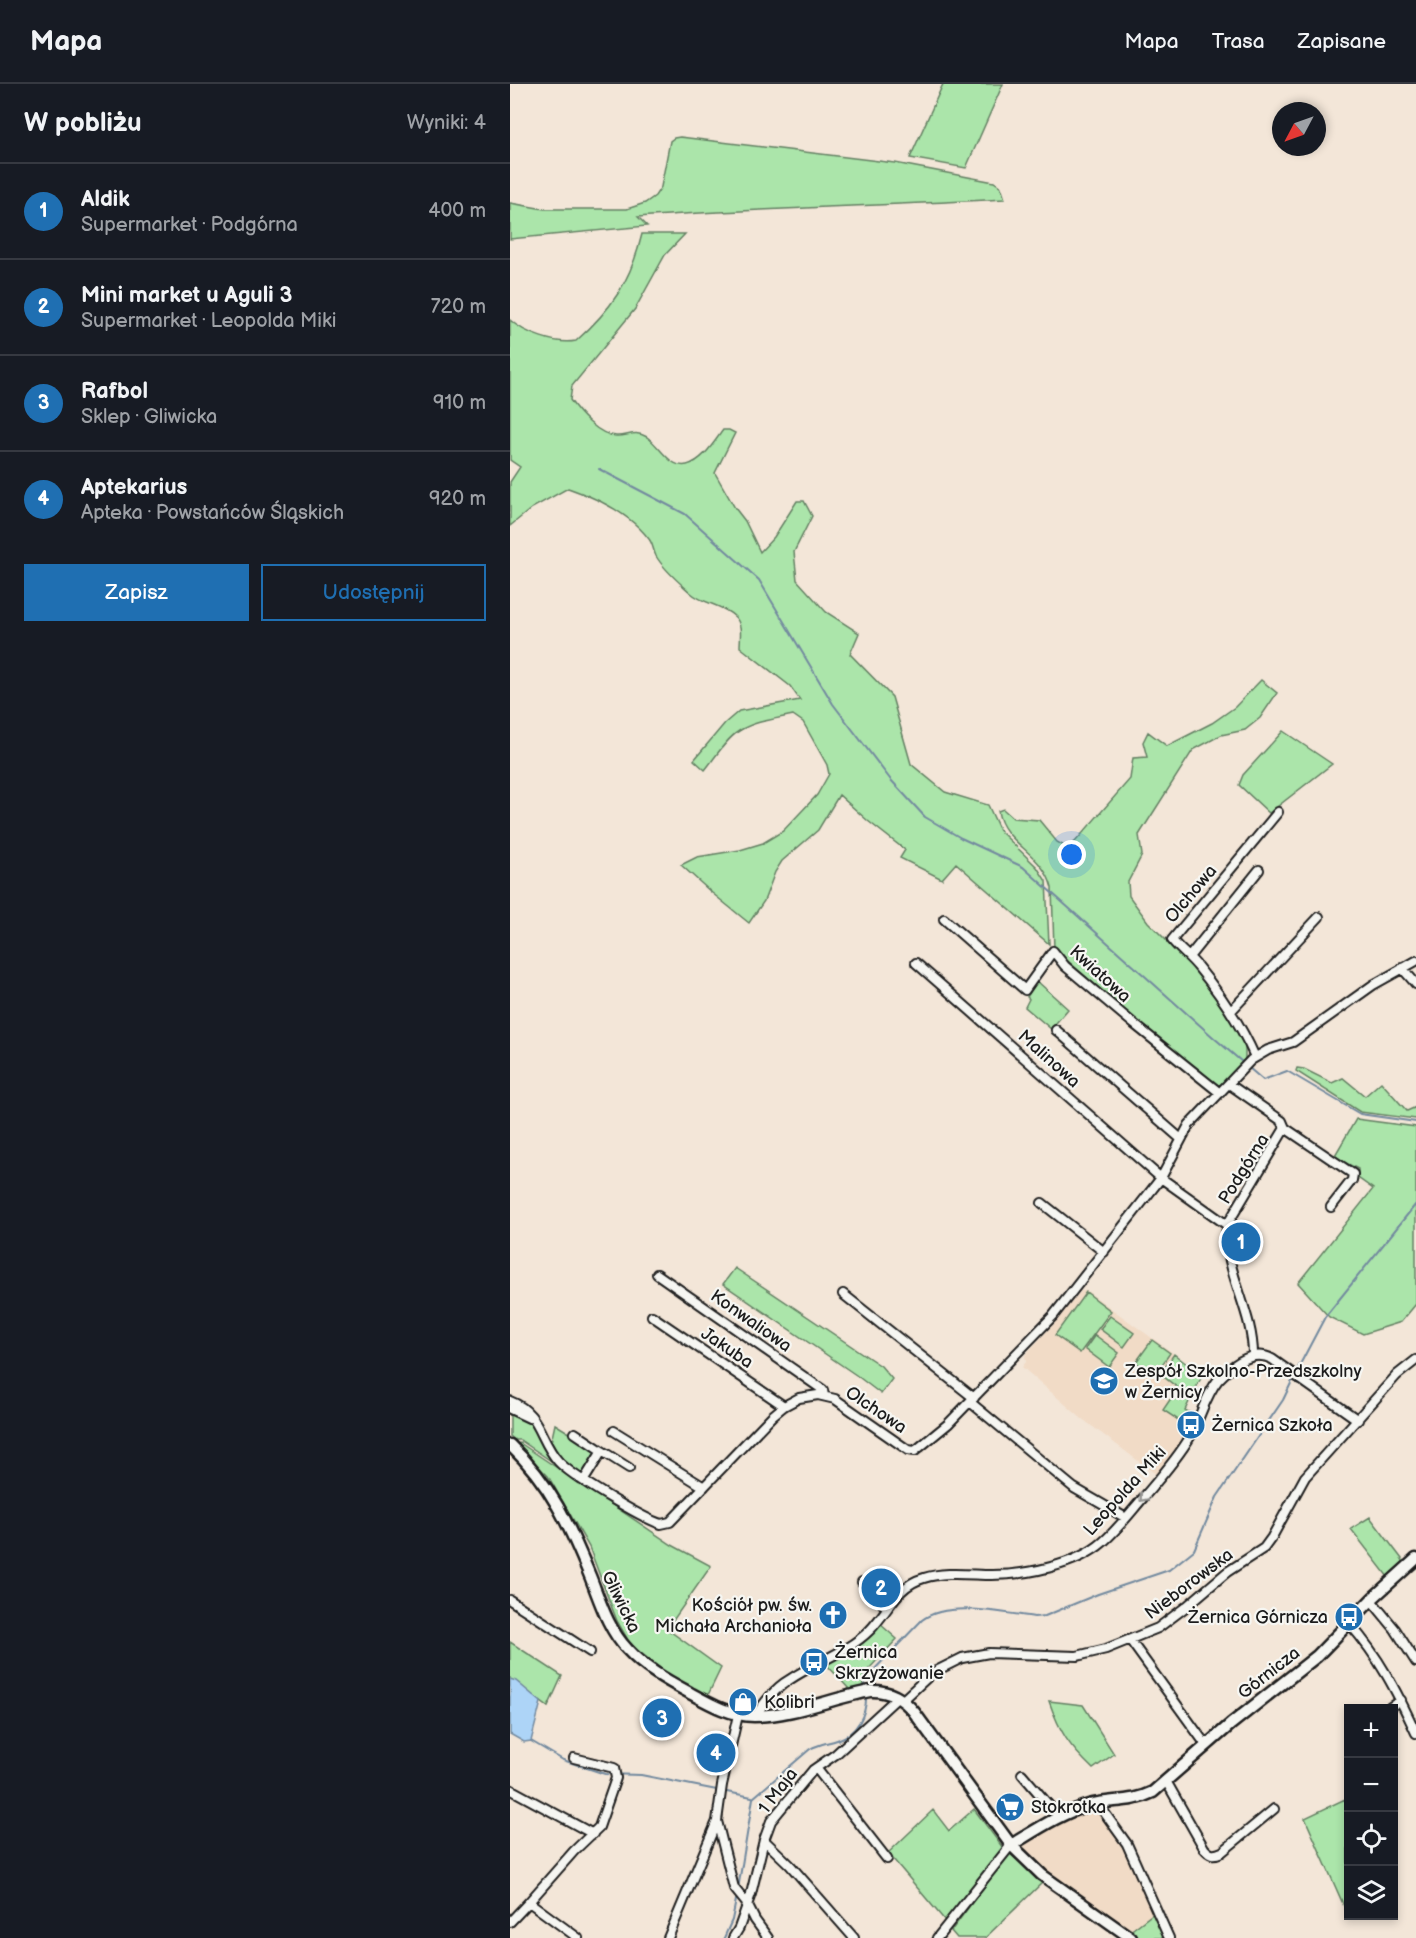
<!DOCTYPE html>
<html lang="pl">
<head>
<meta charset="utf-8">
<style>
	body { margin:0; font-family:"Balsamiq Sans",sans-serif; background:#20242c; color:#f1f3f6 }
	.controls { position:absolute; right:18px; bottom:18px; display:grid; overflow:hidden; border-radius:0px; box-shadow:0 3px 9px #0003 }
	.controls button { width:54px; height:54px; display:grid; place-items:center; padding:0; border:0; border-bottom:2px solid #363941; background:#171b24; color:#f1f3f6; font:30px sans-serif }
	.compass { position:absolute; left:762px; top:18px; width:54px; height:54px; border-radius:50%; background:#171b24; box-shadow:0 3px 9px #0003; rotate:229deg }
	.you { position:absolute; left:562px; top:771px; width:21px; height:21px; margin:-15px; border:4px solid #fff; border-radius:50%; background:#1a73e8; box-shadow:0 0 0 9px #1a73e833 }
	.badge { display:grid; place-items:center; width:39px; height:39px; border-radius:50%; background:#1f6fb2; color:#fff; font-size:20px; font-weight:700 }
	.pin { position:absolute; translate:-50% -50%; border:3px solid #fff; box-shadow:0 2px 6px #0006 }
	.list { margin:0; padding:0; list-style:none }
	h2 { display:flex; justify-content:space-between; align-items:center; height:78px; margin:0; padding:0 24px; font-size:26px }
	h2 small { font-size:20px; font-weight:400; color:#9ea1a6 }
	.list li { display:grid; grid-template-columns:39px 1fr auto; gap:18px; align-items:center; box-sizing:border-box; height:96px; padding:0 24px; border-top:2px solid #363941 }
	.list b { display:block; font-size:22px; white-space:nowrap }
	.list p { margin:0; font-size:20px; white-space:nowrap; color:#9ea1a6 }
	.list em { font-size:20px; font-style:normal; color:#9ea1a6 }
	.actions { display:flex; gap:12px; padding:18px 24px }
	.actions a { flex:1; padding:14px 0; border:2px solid #1f6fb2; border-radius:0px; text-align:center; font-size:21px; color:#1f6fb2 }
	.actions .main { background:#1f6fb2; color:#fff }
	.icon { flex:none; width:33px; height:33px; fill:none; stroke:currentColor; stroke-width:2; stroke-linecap:round; stroke-linejoin:round }
	.map { position:relative; flex:none; width:906px; height:1854px; overflow:hidden }
	header { display:flex; align-items:center; gap:36px; box-sizing:border-box; height:84px; padding:0 30px; background:#171b24; border-bottom:2px solid #363941 }
	header strong { font-size:28px }
	nav { display:flex; gap:33px; margin-inline-start:auto; font-size:21px }
	main { display:flex }
	aside { flex:1; background:#171b24 }
	.map>svg:first-child { display:block }
	.built { fill:#f1dbc6 }
	.green { fill:#abe5aa; stroke:#648063; stroke-width:1.5 }
	.water { fill:#add4f7; stroke:#738a9f; stroke-width:1.5 }
	.lines { fill:none; stroke-linecap:round; stroke-linejoin:round }
	.stream { stroke:#738a9f; stroke-width:2 }
	.minor-casing { stroke:#1c1c1c; stroke-width:12 }
	.tertiary-casing { stroke:#1c1c1c; stroke-width:15 }
	.minor { stroke:#f6f6f2; stroke-width:8 }
	.tertiary { stroke:#f6f6f2; stroke-width:10 }
	.oneway { stroke:#949492 }
	.labels { text-anchor:middle; dominant-baseline:central; stroke-width:4.5; stroke-linejoin:round; paint-order:stroke }
	.street-label { font-size:18px; fill:#1c1c1c; stroke:#f6f6f2 }
	.poi-label { font-size:18px; fill:#1c1c1c; stroke:#f6f6f2; text-anchor:start }
</style>
</head>
<body>
<header>
<strong>Mapa</strong>
<nav><a>Mapa</a><a>Trasa</a><a>Zapisane</a></nav>
</header>
<main>
<aside>
<h2>W pobliżu<small>Wyniki: 4</small></h2>
<ul class="list">
<li><span class="badge">1</span><div><b>Aldik</b><p>Supermarket · Podgórna</p></div><em>400 m</em></li>
<li><span class="badge">2</span><div><b>Mini market u Aguli 3</b><p>Supermarket · Leopolda Miki</p></div><em>720 m</em></li>
<li><span class="badge">3</span><div><b>Rafbol</b><p>Sklep · Gliwicka</p></div><em>910 m</em></li>
<li><span class="badge">4</span><div><b>Aptekarius</b><p>Apteka · Powstańców Śląskich</p></div><em>920 m</em></li>
</ul>
<div class="actions"><a class="main">Zapisz</a><a>Udostępnij</a></div>
</aside>
<div class="map">
<svg width="906" height="1854" viewBox="0 0 906 1854">
	<rect width="100%" height="100%" fill="#f3e6d8"/>
	<filter id="ink" filterUnits="userSpaceOnUse"><feTurbulence type="fractalNoise" baseFrequency=".0167" numOctaves="2"/><feDisplacementMap in="SourceGraphic" scale="12" xChannelSelector="R" yChannelSelector="G"/><feConvolveMatrix kernelMatrix="1 2 1 2 8 2 1 2 1" color-interpolation-filters="sRGB"/></filter>
	<g filter="url(#ink)">
		<path class="built" d="M571 1207H577L664 1270 650 1290 668 1304 653 1326 677 1343 674 1349 676 1353 668 1365 664 1366 662 1372 647 1391 571 1334 512 1283 516 1278 515 1271 544 1240Z
			M584 1724 613 1759 644 1829 619 1848 534 1790 509 1764 564 1731Z"/>
		<path class="green" d="M433 0H493L456 84 400 74Z
			M170 53 385 79 484 98 491 103 495 115C373 122 250 124 128 133L137 142 0 155V119L34 125H117L135 119 145 112 151 103 160 57 164 54Z
			M132 150H175L155 171 125 225 62 302 60 316C69 329 88 351 106 352 118 353 124 345 137 353 149 361 160 385 177 381 193 377 204 358 213 346H219L225 349 205 389 225 424 235 437 250 468 264 453 287 417H294L302 432 284 468 287 496 316 528 349 549 340 570 382 613 401 680 435 708 478 721 490 747 527 783 536 797 539 860 446 779 432 795 390 774 395 766 358 737 329 711 308 746 272 777 265 788 254 817 239 839 202 809 171 781 187 773 230 766 253 759 273 747 307 711 319 690 317 681 293 638 283 631C265 635 245 637 229 647 215 656 205 674 195 686L184 676 215 639 229 627 290 616 280 602 230 563C230 552 233 541 225 533 212 520 193 520 181 509 169 498 154 486 146 472 143 466 143 460 139 455 120 430 87 414 58 404L22 424 0 442V398L10 383 0 376V236C14 249 46 261 66 257 101 226 121 197 132 150Z
			M751 596 767 609 750 634 735 646 711 651 683 666 629 751 632 771 618 798 619 812 638 838 682 882 715 926 735 962V975L709 1005 634 943 544 865 542 804C533 768 493 760 488 727L493 725 503 734 529 736 547 758 556 763 565 758 620 695 623 674 637 673 633 658 638 648 657 662 702 639 725 623Z
			M773 647 822 680 759 729 729 701 733 691Z
			M527 897 558 925 541 945 515 923 519 915 517 913Z
			M787 984 794 985 822 999 833 994 855 1012 871 998 897 1027 906 1023V1035L850 1028 786 987Z
			M846 1035 906 1043V1220L891 1238 853 1250 819 1233 788 1199 863 1105 848 1094V1085L824 1073Z
			M225 1184 371 1282 382 1295 371 1310 346 1291 213 1200Z
			M576 1208 601 1227 570 1269 545 1251Z
			M600 1232 624 1249 614 1263 590 1245Z
			M585 1251 609 1269 599 1283 575 1265Z
			M642 1256 660 1269 645 1291 626 1278Z
			M664 1270 692 1292 675 1326 685 1332 679 1343 653 1326 668 1304 650 1290Z
			M0 1328C27 1336 29 1357 44 1379L10 1356H5L0 1352Z
			M45 1340 87 1366 72 1391 53 1377 41 1358Z
			M10 1359 162 1461 201 1482 157 1545 211 1584 197 1613 159 1591 121 1561 107 1537 79 1463 38 1392 6 1360Z
			M860 1433 895 1479 878 1493 841 1445Z
			M370 1540 387 1555 354 1590 352 1605 340 1606 316 1580 347 1563Z
			M0 1558 52 1592 38 1623 0 1595Z
			M539 1617 573 1621 604 1670 583 1685C559 1662 550 1649 539 1617Z
			M835 1715 838 1724V1828L837 1829 795 1734Z
			M464 1725 493 1764 437 1839 378 1769 423 1726 439 1747Z
			M499 1769 533 1798 475 1854H447L441 1847Z
			M644 1829 656 1854H625L619 1848Z"/>
		<path class="water" d="M0 1595 6 1597 31 1618 21 1657 14 1658 0 1650Z"/>
		<g class="lines">
			<path class="stream" d="M89 385 175 430 249 496 323 620 380 695 415 733 451 754 513 783 703 953 753 996 777 987 850 1030 906 1038
				M786 1288 815 1233 906 1120
				M355 1605V1599L358 1592 412 1536C437 1516 494 1529 524 1533L535 1532 588 1510 659 1486 684 1466 707 1413 773 1316 784 1293
				M21 1657 53 1676 95 1690 131 1691 242 1713
				M228 1805 243 1714 300 1665C309 1660 318 1659 327 1656 347 1650 357 1630 356 1611
				M214 1854 222 1836 227 1811"/>
			<g class="minor-casing">
				<path id="minor" d="M434 835 515 906 543 867 555 882 624 940 710 1009
					M679 873 749 786
					M406 879 651 1094 717 1141C713 1186 743 1226 743 1271
					M892 884 906 900
					M721 927 809 833
					M546 946 671 1055
					M745 973C730 939 711 911 688 883 680 873 670 866 662 856L768 728
					M775 1044 843 1090 842 1096 821 1123
					M532 1119 594 1168
					M717 1141 775 1044 772 1037 719 1000
					M147 1190 313 1306 314 1312
					M333 1210 464 1314
					M142 1232 274 1322
					M0 1317C31 1329 29 1356 48 1377 61 1392 132 1434 151 1440L160 1438 262 1332 274 1322 289 1314 308 1311 325 1315 398 1366 405 1367 438 1340 543 1232 651 1094 679 1041 741 976 758 966 783 958 863 901 906 877
					M460 1318 564 1404 616 1434
					M0 1325 19 1334
					M104 1347 194 1403
					M65 1349 92 1367
					M74 1396 92 1367 119 1384
					M352 1498 377 1524
					M0 1516 80 1568
					M861 1516 885 1545 906 1578
					M839 1539C870 1574 887 1608 906 1649
					M620 1556 696 1661
					M393 1616 422 1589 452 1574 479 1569 567 1572 596 1565 648 1544 677 1522 717 1488 754 1464 762 1453 795 1393 887 1291 906 1276
					M879 1624 891 1616
					M245 1632C254 1619 265 1604 279 1596 305 1578 337 1569 360 1546 379 1527 386 1502 414 1494 436 1487 460 1491 482 1491 516 1491 567 1481 593 1458 608 1445 620 1429 633 1414 649 1395 667 1375 680 1353 690 1335 695 1312 708 1296 722 1281 742 1264 762 1275L848 1336
					M306 1684 377 1775
					M512 1690 549 1733
					M656 1697 694 1764C700 1771 703 1772 712 1768L764 1725
					M0 1705 83 1750
					M590 1719 594 1728 617 1760 659 1854
					M207 1737 224 1804 237 1820 245 1836 258 1854
					M254 1756 280 1781 344 1854
					M19 1818 64 1767 89 1743 106 1694 104 1684 64 1674
					M0 1838 19 1818 68 1854
					M158 1854 207 1737 212 1701 228 1631
					M223 1854 229 1844 241 1810 254 1756 261 1737 303 1686 326 1670 388 1613
					M427 1854 501 1761"/>
			</g>
			<g class="tertiary-casing">
				<path id="tertiary" d="M0 1361C41 1400 59 1441 80 1492 90 1517 98 1545 117 1565 134 1584 158 1597 180 1609 200 1620 221 1632 244 1632 282 1632 323 1614 360 1607 379 1606 393 1614 404 1628L501 1761 532 1791 621 1854
					M501 1761C526 1746 551 1729 579 1721 601 1715 621 1719 643 1708L721 1640 807 1572 864 1513 906 1475"/>
			</g>
			<use href="#minor" class="minor"/>
			<use href="#tertiary" class="tertiary"/>
		</g>
		<defs><path id="oneway-chevron" d="M-2-3.5L2.5 0L-2 3.5" fill="none" stroke-width="1.6" stroke-linecap="round" stroke-linejoin="round" transform="scale(1.5)"/></defs>
		<use class="oneway" href="#oneway-chevron" transform="translate(633 1414) rotate(130)"/>
	</g>
	<defs>
		<g id="school-disc" transform="scale(1.5)"><circle r="9.5" fill="#1f6fb2" stroke="#f6f6f2"/><path d="M0-5L7-2L0 1L-7-2ZM-4 1L0 2.5L4 1V4Q0 6-4 4Z" fill="#fff"/></g>
		<g id="bus-disc" transform="scale(1.5)"><circle r="9.5" fill="#1f6fb2" stroke="#f6f6f2"/><path d="M-5-6H5V4H4V6H2V4H-2V6H-4V4H-5ZM-3.5-4V0h7V-4ZM-3.5 1.2v1.5H-2V1.2ZM2 1.2v1.5H3.5V1.2Z" fill="#fff"/></g>
		<g id="church-disc" transform="scale(1.5)"><circle r="9.5" fill="#1f6fb2" stroke="#f6f6f2"/><path d="M-1.2-6h2.4v3.5h3.3v2.4h-3.3V6h-2.4V-.1h-3.3v-2.4h3.3Z" fill="#fff"/></g>
		<g id="shop-disc" transform="scale(1.5)"><circle r="9.5" fill="#1f6fb2" stroke="#f6f6f2"/><path d="M-5-2.5h2.3a2.7 3.5 0 0 1 5.4 0H5L5.5 6h-11ZM-1.5-2.5h3a1.5 2.3 0 0 0-3 0Z" fill="#fff"/></g>
		<g id="supermarket-disc" transform="scale(1.5)"><circle r="9.5" fill="#1f6fb2" stroke="#f6f6f2"/><path d="M-6-5.5h2.5l.6 2H6L4.5 2H-2.5L-4.4-4H-6ZM-1.5 3.2a1.3 1.3 0 1 0 .1 0ZM3 3.2a1.3 1.3 0 1 0 .1 0Z" fill="#fff"/></g>
	</defs>
	<g fill-rule="evenodd">
		<use href="#school-disc" x="594" y="1297"/>
		<use href="#bus-disc" x="681" y="1341"/>
		<use href="#church-disc" x="323" y="1531"/>
		<use href="#bus-disc" x="839" y="1533"/>
		<use href="#bus-disc" x="304" y="1578"/>
		<use href="#shop-disc" x="233" y="1618"/>
		<use href="#supermarket-disc" x="500" y="1723"/>
	</g>
	<g class="labels">
		<g class="street-label">
			<text transform="translate(681 810) rotate(-50)">Olchowa</text>
			<text transform="translate(590 890) rotate(42)">Kwiatowa</text>
			<text transform="translate(539 975) rotate(42)">Malinowa</text>
			<text transform="translate(734 1085) rotate(-58)">Podgórna</text>
			<text transform="translate(241 1237) rotate(35)">Konwaliowa</text>
			<text transform="translate(217 1264) rotate(34)">Jakuba</text>
			<text transform="translate(366 1326) rotate(34)">Olchowa</text>
			<text transform="translate(615 1407) rotate(-48)">Leopolda Miki</text>
			<text transform="translate(679 1500) rotate(-37)">Nieborowska</text>
			<text transform="translate(111 1518) rotate(64)">Gliwicka</text>
			<text transform="translate(759 1589) rotate(-38)">Górnicza</text>
			<text transform="translate(268 1707) rotate(-53)">1 Maja</text>
		</g>
		<g class="poi-label">
			<text x="615" y="1287">Zespół Szkolno-Przedszkolny<tspan x="615" dy="21">w Żernicy</tspan></text>
			<text x="702" y="1341">Żernica Szkoła</text>
			<text x="302" y="1521" text-anchor="end">Kościół pw. św.<tspan x="302" dy="21">Michała Archanioła</tspan></text>
			<text x="818" y="1533" text-anchor="end">Żernica Górnicza</text>
			<text x="325" y="1568">Żernica<tspan x="325" dy="21">Skrzyżowanie</tspan></text>
			<text x="254" y="1618">Kolibri</text>
			<text x="521" y="1723">Stokrotka</text>
		</g>
	</g>
</svg>
<div class="controls">
<button>+</button>
<button>−</button>
<button><svg class="icon" aria-label="locate" viewBox="0 0 24 24"><circle cx="12" cy="12" r="6"/><path d="M12 2v4M12 18v4M2 12h4M18 12h4"/></svg></button>
<button><svg class="icon" aria-label="layers" viewBox="0 0 24 24"><path d="M12 4l9 5-9 5-9-5zM3 14l9 5 9-5"/></svg></button>
</div>
<svg class="compass" viewBox="-18 -18 36 36"><path d="M0-13l5 13h-10z" fill="#e53935"/><path d="M0 13l5-13h-10z" fill="#9ea1a6"/></svg>
<div class="you"></div>
<div class="pin badge" style="left:731px;top:1158px">1</div>
<div class="pin badge" style="left:371px;top:1504px">2</div>
<div class="pin badge" style="left:152px;top:1634px">3</div>
<div class="pin badge" style="left:206px;top:1669px">4</div>
</div>
</main>
</body>
</html>
